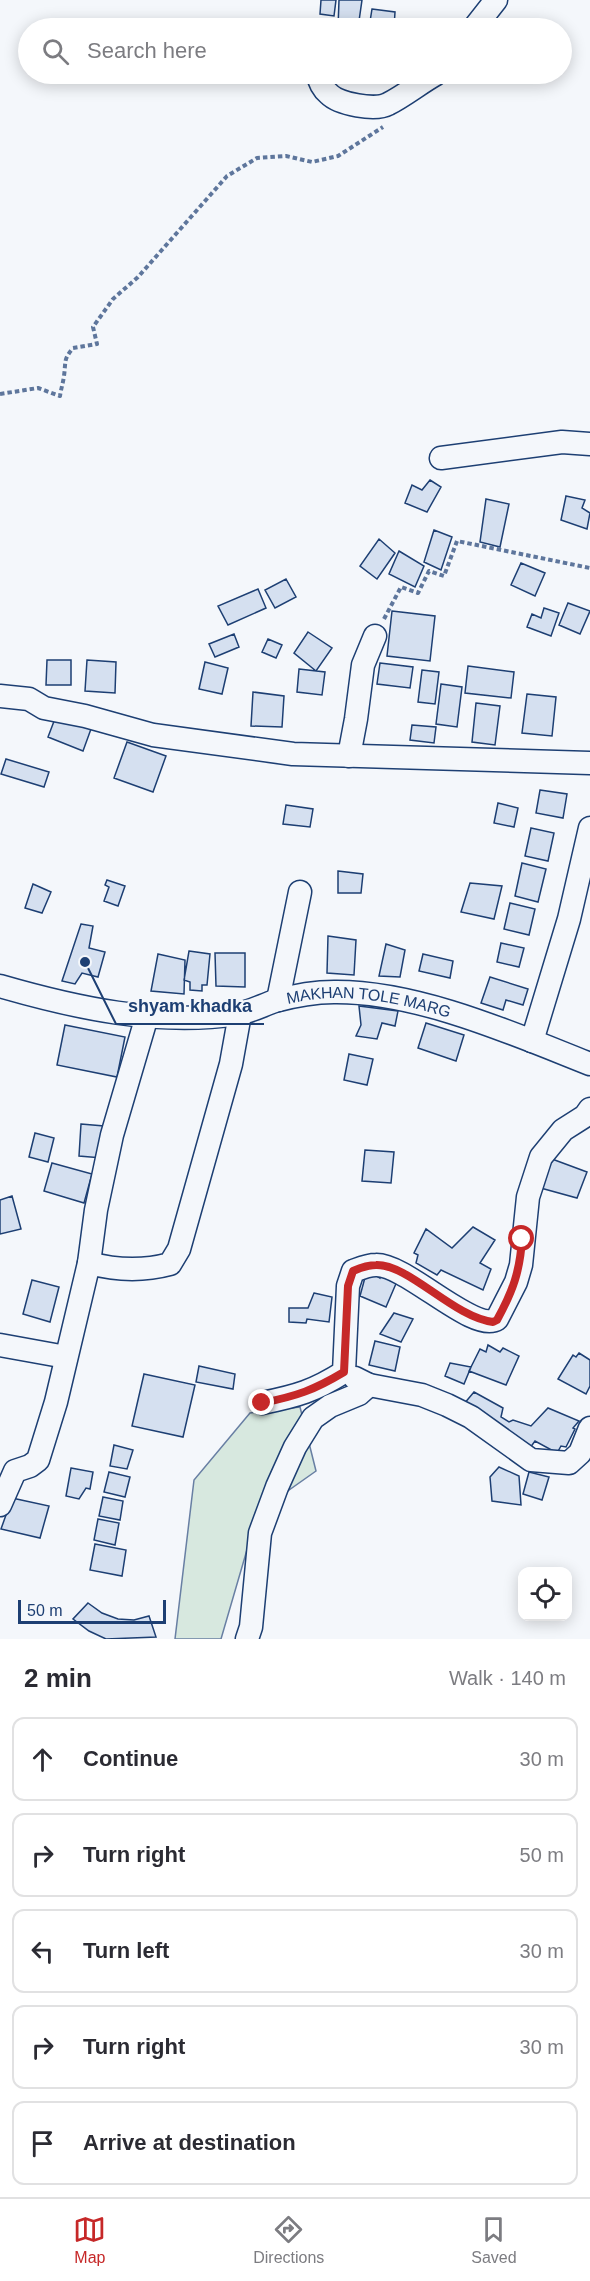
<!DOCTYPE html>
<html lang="en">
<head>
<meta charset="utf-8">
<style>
	body { margin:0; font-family:Arial,sans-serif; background:#f2f2f3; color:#2b2b33 }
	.controls { position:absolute; right:18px; bottom:18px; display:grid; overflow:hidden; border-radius:12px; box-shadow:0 3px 15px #0003 }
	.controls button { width:54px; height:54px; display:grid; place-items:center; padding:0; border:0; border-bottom:2px solid #e1e1e2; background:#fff; color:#2b2b33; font:30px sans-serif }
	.scale { position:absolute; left:18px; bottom:15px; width:148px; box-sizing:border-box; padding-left:6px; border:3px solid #1d3f73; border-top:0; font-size:16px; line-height:21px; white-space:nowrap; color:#1d3f73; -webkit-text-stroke:4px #f4f7fb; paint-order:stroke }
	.stop { position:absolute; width:18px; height:18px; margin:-14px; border:4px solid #c62828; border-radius:50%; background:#fff }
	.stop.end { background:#c62828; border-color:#fff; box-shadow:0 2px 6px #0008 }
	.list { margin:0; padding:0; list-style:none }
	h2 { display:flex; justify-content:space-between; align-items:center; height:78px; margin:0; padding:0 24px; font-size:26px }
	h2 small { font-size:20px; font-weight:400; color:#7c7c81 }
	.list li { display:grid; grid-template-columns:39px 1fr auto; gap:18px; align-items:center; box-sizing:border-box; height:84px; margin:0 12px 12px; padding:0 12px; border:2px solid #e1e1e2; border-radius:12px }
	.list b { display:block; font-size:22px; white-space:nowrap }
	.list em { font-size:20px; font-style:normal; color:#7c7c81 }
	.icon { flex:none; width:33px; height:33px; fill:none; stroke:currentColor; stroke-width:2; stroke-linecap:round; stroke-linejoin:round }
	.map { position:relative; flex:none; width:590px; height:1639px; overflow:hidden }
	.search { position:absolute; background:#fff; box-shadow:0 3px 15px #0003; left:18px; right:18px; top:18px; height:66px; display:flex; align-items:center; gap:15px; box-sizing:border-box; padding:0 21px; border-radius:33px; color:#7c7c81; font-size:22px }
	.sheet { height:558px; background:#fff }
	nav { display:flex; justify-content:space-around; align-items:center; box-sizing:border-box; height:84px; border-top:2px solid #e1e1e2; background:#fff; font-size:16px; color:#7c7c81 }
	nav a { display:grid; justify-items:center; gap:3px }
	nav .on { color:#c62828 }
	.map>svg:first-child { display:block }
	.green { fill:#d7e8df; stroke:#687fa3; stroke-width:1.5 }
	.building { fill:#d5e0f0; stroke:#1d3f73; stroke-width:1.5 }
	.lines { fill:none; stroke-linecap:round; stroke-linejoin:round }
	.minor-casing { stroke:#1d3f73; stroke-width:25 }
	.path { stroke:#5e769c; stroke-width:4; stroke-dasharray:4.5 3; stroke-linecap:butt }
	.minor { stroke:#f4f7fb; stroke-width:22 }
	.route { stroke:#c62828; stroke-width:8 }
	.labels { text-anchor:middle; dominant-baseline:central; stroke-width:4.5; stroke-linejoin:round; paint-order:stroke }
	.street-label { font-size:16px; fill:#1d3f73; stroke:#f4f7fb }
	.leader { fill:none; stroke:#1d3f73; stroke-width:2 }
	.callout-dot { fill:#1d3f73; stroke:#f4f7fb; stroke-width:2 }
	.callout-label { font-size:18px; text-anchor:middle; font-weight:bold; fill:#1d3f73; stroke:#f4f7fb; stroke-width:4.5; stroke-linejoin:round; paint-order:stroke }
</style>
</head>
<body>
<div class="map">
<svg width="590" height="1639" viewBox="0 0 590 1639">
	<rect width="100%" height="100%" fill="#f4f7fb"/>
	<path class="green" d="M300 1407 316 1471 258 1512 221 1639H175L194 1480 250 1413Z"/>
	<path class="building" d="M321 0H336L334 16 320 14Z
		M339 0H362L358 28H338Z
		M372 9 395 12 394 28H369Z
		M430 480 441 487 427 512 405 503 412 485 422 490Z
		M566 496 585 500 582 508 590 513 587 529 561 520Z
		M486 499 509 504 500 547 480 542Z
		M434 530 452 537 441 570 424 562Z
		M379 539 395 553 377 579 360 566Z
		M399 551 424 566 415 587 389 574Z
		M521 563 545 573 535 596 511 585Z
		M286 579 296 597 275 608 265 590Z
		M258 589 266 608 228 625 218 606Z
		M568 603 590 611 580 634 559 625Z
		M544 608 559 613 551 636 527 627 532 614 541 618Z
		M392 611 435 616 430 661 387 656Z
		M308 632 332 648 316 671 294 653Z
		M234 634 239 647 215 657 209 644Z
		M268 639 282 645 276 658 262 652Z
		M47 660H71V685H46Z
		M87 660 116 662 115 693 85 691Z
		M205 662 228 668 222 694 199 689Z
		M380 663 413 667 410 688 377 684Z
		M468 666 514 672 511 698 465 693Z
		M299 669 325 672 322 695 297 692Z
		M422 670 439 672 435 704 418 702Z
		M441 684 462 687 457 727 436 724Z
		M253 692 284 696 282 727 251 726Z
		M527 694 556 697 552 736 522 733Z
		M476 703 500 706 495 745 472 742Z
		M56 716 91 729 83 751 48 737Z
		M412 725 436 727 434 743 410 740Z
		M127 742 166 756 153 792 114 778Z
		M6 759 49 772 44 787 1 774Z
		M540 790 567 794 563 818 536 813Z
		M498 803 518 808 514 827 494 823Z
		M286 805 313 809 310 827 283 824Z
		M531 828 554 833 548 861 525 856Z
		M522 863 546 869 538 902 515 896Z
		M338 871 363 874 361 893H338Z
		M107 880 125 886 118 906 104 901 109 887 105 885Z
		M470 883 502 886 494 919 461 912Z
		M33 884 51 892 42 913 25 908Z
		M510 903 535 909 529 935 504 929Z
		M81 924 93 926 89 948 105 952 98 977 82 973 75 984 62 981Z
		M328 936 356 940 354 975 327 973Z
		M501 943 524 948 519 967 497 962Z
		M386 944 405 950 400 977 379 976Z
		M189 951 210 954 207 985H202V991L190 990V982L184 980Z
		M215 953H245V987L216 986Z
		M158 954 185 960 184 994 151 991Z
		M423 954 453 961 450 978 419 971Z
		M490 977 528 989 523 1005 506 1000 503 1010 481 1003Z
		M359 1006 398 1011 395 1026 382 1023 377 1039 356 1036 361 1025Z
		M426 1023 464 1035 456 1061 418 1048Z
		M65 1025 125 1037 117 1077 57 1065Z
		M349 1054 373 1059 367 1085 344 1080Z
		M81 1124 104 1126 102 1158 79 1156Z
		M35 1133 54 1138 48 1162 29 1157Z
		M365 1150 394 1152 391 1183 362 1181Z
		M552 1159 587 1172 577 1198 537 1187Z
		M52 1163 92 1174 84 1203 44 1191Z
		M12 1196 21 1229 0 1234V1200Z
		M473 1227 495 1240 480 1263 491 1269 483 1290 441 1270 437 1275 416 1263 418 1255 414 1253 426 1229 452 1248Z
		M367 1270 380 1278 382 1272 398 1279 386 1307 360 1296Z
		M32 1280 59 1287 50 1322 23 1314Z
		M314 1293 332 1297 329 1322 307 1319 306 1323 289 1322V1308H308Z
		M394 1313 413 1319 401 1342 380 1334Z
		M375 1341 400 1347 395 1371 369 1365Z
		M488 1345 500 1352 503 1348 519 1356 506 1385 469 1371 480 1349 486 1352Z
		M579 1353 590 1360V1386L586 1394 558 1379 573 1355 576 1357Z
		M450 1363 471 1367 464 1384 445 1376Z
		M199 1366 235 1374 233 1389 196 1382Z
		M144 1374 195 1385 183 1437 132 1426Z
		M474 1392 503 1408 501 1417 509 1422 513 1420 531 1426 548 1408 579 1421 573 1428 575 1429 566 1447 561 1446 557 1453 535 1441 530 1448 463 1405Z
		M114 1445 133 1450 127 1469 110 1466Z
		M499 1467 519 1476 521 1505 492 1501 490 1477Z
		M71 1468 93 1472 90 1489 86 1488 79 1499 66 1496Z
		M109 1472 130 1477 125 1497 104 1492Z
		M529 1472 549 1477 542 1500 523 1494Z
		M103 1497 123 1501 120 1520 99 1516Z
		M12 1498 49 1506 40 1538 1 1529Z
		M98 1519 119 1523 115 1545 94 1540Z
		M95 1544 126 1550 122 1576 90 1570Z
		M88 1603 102 1613 118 1619 134 1620 149 1616 156 1637 106 1639 89 1631 73 1619Z"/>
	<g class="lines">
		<g class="minor-casing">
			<g id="minor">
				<path d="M474 28 496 0"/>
				<path d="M318 74C319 81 323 89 329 94 339 104 375 111 388 104 404 96 420 83 436 74"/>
				<path d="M441 458 562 442 590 444"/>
				<path d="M0 696 29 699 44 708 85 716 153 735 293 754 590 763"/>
				<path d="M349 756 356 719 363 665 375 636"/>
				<path id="s1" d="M0 986C76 1008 158 1026 237 1014 250 1012 263 1005 275 1001 293 996 316 992 334 992 417 991 514 1034 590 1064"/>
				<path d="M278 1000 300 892"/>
				<path d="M532 1041 569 919 590 828"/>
				<path d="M89 1263 96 1210 112 1135 147 1016"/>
				<path d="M0 1345 66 1357"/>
				<path d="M355 1378 369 1385 422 1395 447 1405 471 1417 531 1460 569 1463 580 1453 590 1428"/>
				<path d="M262 1403C297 1396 314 1391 344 1372L348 1286 353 1271C361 1268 368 1265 376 1265 406 1264 474 1334 497 1319L516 1282 521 1265 528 1197 541 1157 563 1130 585 1116 590 1109"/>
				<path d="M0 1505 15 1471 30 1466 38 1460 56 1402 89 1263C115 1270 144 1271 170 1264L179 1249 231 1064 240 1014"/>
				<path d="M247 1639 251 1627 260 1533 277 1487 295 1447 313 1418 330 1406 359 1394 369 1385"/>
			</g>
		</g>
		<path class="path" d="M0 394 38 388 60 396C61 389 63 383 64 376 66 362 63 360 73 348L97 344 93 327 113 299 138 277 227 176 257 158 286 156 312 162 338 156 383 127
			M384 619 401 587 418 593 429 571 444 576 457 541 590 568"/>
		<use href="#minor" class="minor"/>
	</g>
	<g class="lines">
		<path class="route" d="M262 1403C297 1396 314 1390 344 1372L348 1286 353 1271C360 1268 368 1265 376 1265 409 1264 453 1317 493 1322L497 1320C513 1291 520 1271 522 1239"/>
	</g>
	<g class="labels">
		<g class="street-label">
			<text stroke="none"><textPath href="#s1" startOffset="376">MAKHAN TOLE MARG</textPath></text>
		</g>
	</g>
	<path class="leader" d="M85 962L116 1024H264"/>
	<circle class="callout-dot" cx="85" cy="962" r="6"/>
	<g class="callout-label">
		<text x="190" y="1012">shyam khadka</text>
	</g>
</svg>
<div class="controls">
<button><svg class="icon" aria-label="locate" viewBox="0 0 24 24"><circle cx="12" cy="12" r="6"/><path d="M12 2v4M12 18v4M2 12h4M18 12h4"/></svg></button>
</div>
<div class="scale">50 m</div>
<div class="stop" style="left:522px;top:1239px"></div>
<div class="stop end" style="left:262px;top:1403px"></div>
<div class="search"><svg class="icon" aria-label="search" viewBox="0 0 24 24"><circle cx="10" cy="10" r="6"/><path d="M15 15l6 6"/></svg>Search here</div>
</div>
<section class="sheet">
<h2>2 min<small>Walk · 140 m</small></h2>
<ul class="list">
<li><svg class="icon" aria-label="ahead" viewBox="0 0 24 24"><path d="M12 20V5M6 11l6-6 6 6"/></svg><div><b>Continue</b></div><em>30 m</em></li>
<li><svg class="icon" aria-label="right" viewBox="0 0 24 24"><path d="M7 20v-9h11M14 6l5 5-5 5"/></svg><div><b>Turn right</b></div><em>50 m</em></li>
<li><svg class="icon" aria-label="left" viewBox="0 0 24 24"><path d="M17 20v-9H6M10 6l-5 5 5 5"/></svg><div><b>Turn left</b></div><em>30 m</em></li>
<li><svg class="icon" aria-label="right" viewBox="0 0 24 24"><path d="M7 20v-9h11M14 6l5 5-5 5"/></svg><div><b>Turn right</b></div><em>30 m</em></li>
<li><svg class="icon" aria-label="arrive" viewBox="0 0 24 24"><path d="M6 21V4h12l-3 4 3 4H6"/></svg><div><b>Arrive at destination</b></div></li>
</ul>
</section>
<nav>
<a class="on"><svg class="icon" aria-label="map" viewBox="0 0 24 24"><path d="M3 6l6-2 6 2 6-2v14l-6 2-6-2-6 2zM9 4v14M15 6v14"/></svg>Map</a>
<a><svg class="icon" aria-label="directions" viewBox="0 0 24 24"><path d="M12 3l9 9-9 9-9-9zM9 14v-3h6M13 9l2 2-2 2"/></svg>Directions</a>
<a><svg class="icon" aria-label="saved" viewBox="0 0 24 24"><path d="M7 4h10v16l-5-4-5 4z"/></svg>Saved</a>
</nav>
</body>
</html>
